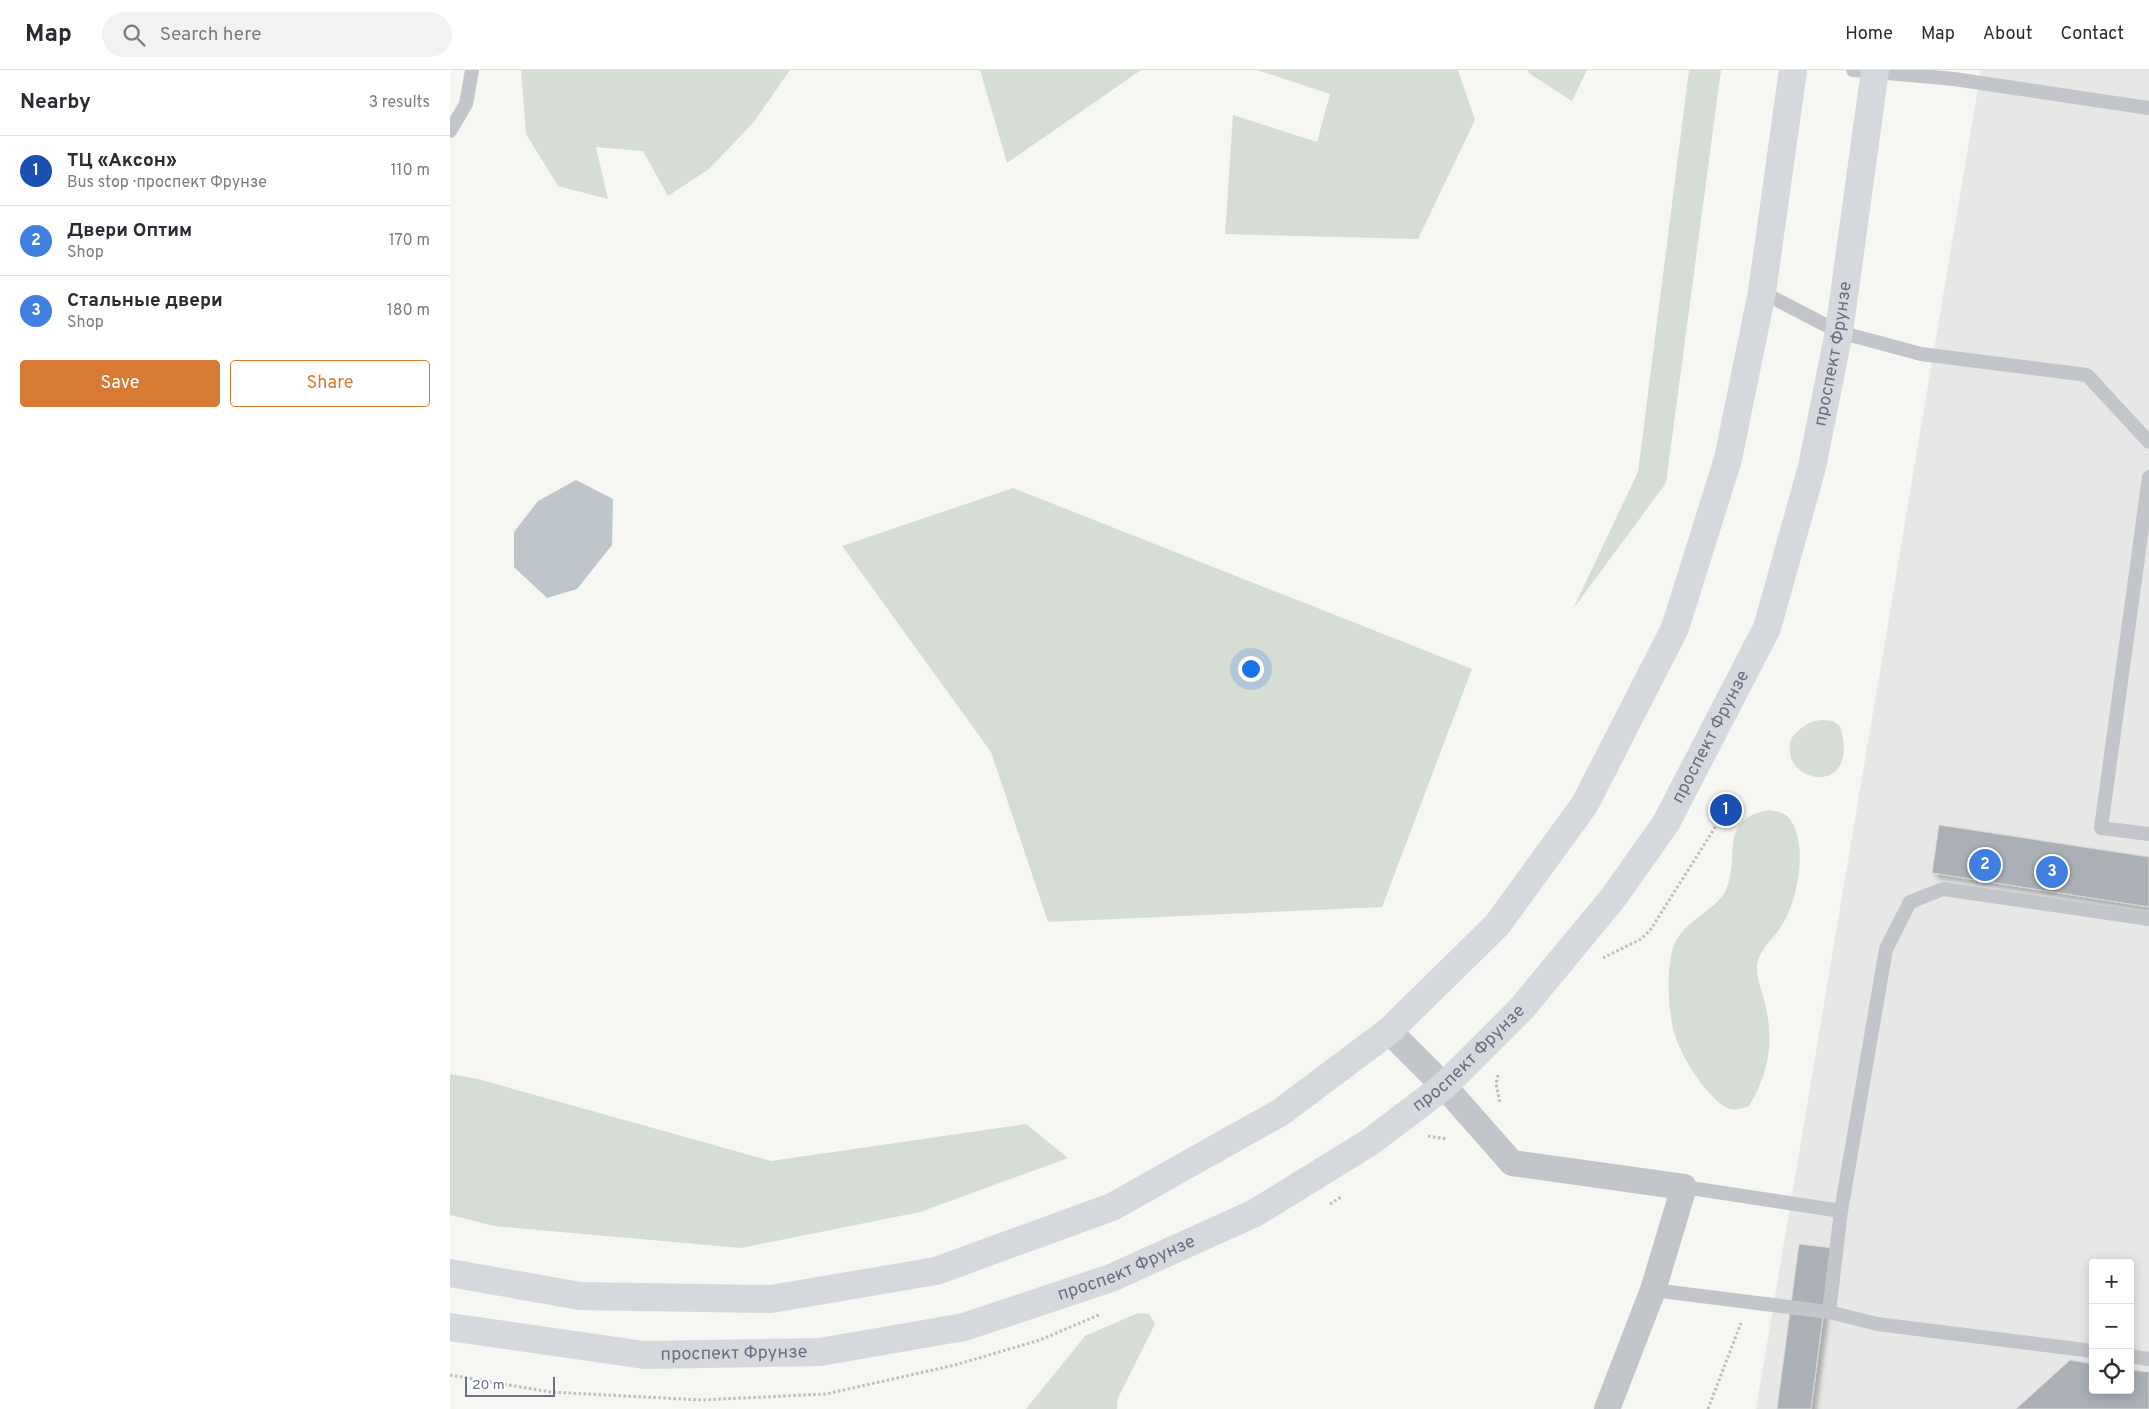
<!DOCTYPE html>
<html lang="en">
<head>
<meta charset="utf-8">
<style>
	body { margin:0; font-family:Overpass,sans-serif; background:#f2f2f3; color:#2b2b33 }
	.controls { position:absolute; right:15px; bottom:15px; display:grid; overflow:hidden; border-radius:5px; box-shadow:0 2px 12px #0003 }
	.controls button { width:45px; height:45px; display:grid; place-items:center; padding:0; border:0; border-bottom:1px solid #e1e1e2; background:#fff; color:#2b2b33; font:25px sans-serif }
	.scale { position:absolute; left:15px; bottom:12px; width:90px; box-sizing:border-box; padding-left:5px; border:2px solid #687182; border-top:0; font-size:14px; line-height:18px; white-space:nowrap; color:#687182; -webkit-text-stroke:4px #fff; paint-order:stroke }
	.you { position:absolute; left:800px; top:598px; width:18px; height:18px; margin:-12px; border:4px solid #fff; border-radius:50%; background:#1a73e8; box-shadow:0 0 0 8px #1a73e833 }
	.badge { display:grid; place-items:center; width:32px; height:32px; border-radius:50%; background:#d67a34; color:#fff; font-size:16px; font-weight:700 }
	.pin { position:absolute; translate:-50% -50%; border:2px solid #fff; box-shadow:0 1px 5px #0006 }
	.list { margin:0; padding:0; list-style:none }
	h2 { display:flex; justify-content:space-between; align-items:center; height:65px; margin:0; padding:0 20px; font-size:21px }
	h2 small { font-size:16px; font-weight:400; color:#7c7c81 }
	.list li { display:grid; grid-template-columns:32px 1fr auto; gap:15px; align-items:center; box-sizing:border-box; height:70px; padding:0 20px; border-top:1px solid #e1e1e2 }
	.list b { display:block; font-size:19px; white-space:nowrap }
	.list p { margin:0; font-size:16px; white-space:nowrap; color:#7c7c81 }
	.list em { font-size:16px; font-style:normal; color:#7c7c81 }
	.actions { display:flex; gap:10px; padding:15px 20px }
	.actions a { flex:1; padding:11px 0; border:1px solid #d67a34; border-radius:5px; text-align:center; font-size:18px; color:#d67a34 }
	.actions .main { background:#d67a34; color:#fff }
	.icon { flex:none; width:28px; height:28px; fill:none; stroke:currentColor; stroke-width:2; stroke-linecap:round; stroke-linejoin:round }
	.map { position:relative; flex:none; width:1699px; height:1339px; overflow:hidden }
	header { display:flex; align-items:center; gap:30px; box-sizing:border-box; height:70px; padding:0 25px; background:#fff; border-bottom:1px solid #e1e1e2 }
	header strong { font-size:24px }
	nav { display:flex; gap:28px; margin-inline-start:auto; font-size:18px }
	.search { width:350px; height:45px; background:#f2f2f3; display:flex; align-items:center; gap:12px; box-sizing:border-box; padding:0 18px; border-radius:28px; color:#7c7c81; font-size:19px }
	main { display:flex }
	aside { flex:1; background:#fff }
	.map>svg:first-child { display:block }
	.built { fill:#e7e7e7; fill-rule:evenodd }
	.green { fill:#d6ddd5 }
	.water { fill:#bec5cb }
	.building { fill:#abb0b7; stroke:#d7d8d6; filter:url(#shadow) }
	.lines { fill:none; stroke-linecap:round; stroke-linejoin:round }
	.path { stroke:#bcbdc0; stroke-width:3; stroke-dasharray:2.5 2.5; stroke-linecap:butt }
	.lane { stroke:#c2c5c9; stroke-width:14 }
	.street { stroke:#c2c5c9; stroke-width:26 }
	.secondary { stroke:#d5d8dc; stroke-width:28 }
	.labels { text-anchor:middle; dominant-baseline:central; stroke-width:5; stroke-linejoin:round; paint-order:stroke }
	.street-label { font-size:18px; fill:#687182; stroke:#fff }
</style>
</head>
<body>
<header>
<strong>Map</strong>
<div class="search"><svg class="icon" aria-label="search" viewBox="0 0 24 24"><circle cx="10" cy="10" r="6"/><path d="M15 15l6 6"/></svg>Search here</div>
<nav><a>Home</a><a>Map</a><a>About</a><a>Contact</a></nav>
</header>
<main>
<aside>
<h2>Nearby<small>3 results</small></h2>
<ul class="list">
<li><span class="badge" style="background:#1a4fb4">1</span><div><b>ТЦ «Аксон»</b><p>Bus stop · проспект Фрунзе</p></div><em>110 m</em></li>
<li><span class="badge" style="background:#3f7fe0">2</span><div><b>Двери Оптим</b><p>Shop</p></div><em>170 m</em></li>
<li><span class="badge" style="background:#3f7fe0">3</span><div><b>Стальные двери</b><p>Shop</p></div><em>180 m</em></li>
</ul>
<div class="actions"><a class="main">Save</a><a>Share</a></div>
</aside>
<div class="map">
<svg width="1699" height="1339" viewBox="0 0 1699 1339">
	<defs>
		<filter id="shadow"><feDropShadow dx="4.5" dy="4.5" stdDeviation="2.5" flood-color="#0004"/></filter>
	</defs>
	<rect width="100%" height="100%" fill="#f6f6f3"/>
	<path class="built" d="M1531 0H1699V1339H1306ZM1643 1193H1680V1320H1643Z"/>
	<path class="green" d="M71 0H340L303 53 259 99 218 126 193 81 146 77 158 129 108 116 76 64Z
		M530 0H691L557 93Z
		M807 0H1008L1025 50 968 169 775 164 783 45 867 72 880 24Z
		M1077 0H1137L1122 31 1080 4Z
		M1239 0H1271L1216 413 1123 539 1188 402Z
		M563 418 1022 599 932 837 598 852 541 682 392 476Z
		M1372 650 1383 651 1390 656C1410 724 1342 715 1340 682 1339 675 1340 669 1345 664 1354 655 1360 651 1372 650Z
		M1320 740C1325 741 1333 742 1337 746 1360 768 1348 831 1332 855 1323 870 1306 881 1307 901 1308 913 1314 926 1316 938 1324 974 1318 1005 1299 1036 1292 1038 1284 1042 1277 1038 1254 1025 1226 979 1222 954 1218 929 1216 899 1224 875 1233 851 1269 838 1276 820 1291 785 1267 749 1320 740Z
		M0 1004 28 1009 321 1091 576 1054 618 1088 470 1142 291 1178 44 1156 0 1145Z
		M688 1243 699 1244 705 1254 668 1328 667 1339H576L635 1266Z"/>
	<path class="water" d="M126 410 163 429 162 475 127 519 97 528 64 497V462L88 431Z"/>
	<path class="building" d="M1489 755 1699 787V837L1482 803Z
		M1349 1174 1382 1178 1361 1339H1327Z
		M1620 1290 1643 1294V1320H1680V1300L1699 1302V1339H1566Z"/>
	<g class="lines">
		<path class="path" d="M1153 888 1191 869 1201 859 1276 740
			M1048 1005 1046 1014 1050 1033
			M978 1066 997 1069
			M880 1134 891 1127
			M0 1305 100 1322 251 1330 376 1324 505 1295 590 1270 651 1244
			M1258 1339 1291 1253"/>
		<path class="lane" d="M1403 0 1504 9 1699 38
			M0 61 16 34 22 0
			M1312 222 1389 262 1471 284 1637 305 1699 372
			M1699 407 1651 758 1699 764
			M1234 1117 1391 1141
			M1203 1220 1379 1242 1427 1254 1643 1281
			M1379 1242 1391 1141 1436 879 1460 832 1493 819 1699 849
			M1680 1286 1699 1289"/>
		<path class="street" d="M939 961 994 1016 1062 1093 1234 1117 1203 1220 1157 1339"/>
		<g class="secondary">
			<path d="M0 1203 130 1226 321 1229 486 1201 662 1137 831 1042 939 961 1047 855 1135 734 1225 558 1278 389 1312 222 1343 0"/>
			<path id="s1" d="M0 1257 194 1285 370 1282 514 1257 661 1208 805 1143 920 1072 994 1016 1072 938 1163 828 1216 753 1317 558 1362 397 1389 262 1425 0"/>
		</g>
	</g>
	<g class="labels">
		<g class="street-label">
			<text stroke="none"><textPath href="#s1" startOffset="1906">проспект Фрунзе</textPath></text>
			<text stroke="none"><textPath href="#s1" startOffset="1501">проспект Фрунзе</textPath></text>
			<text stroke="none"><textPath href="#s1" startOffset="1096">проспект Фрунзе</textPath></text>
			<text stroke="none"><textPath href="#s1" startOffset="691">проспект Фрунзе</textPath></text>
			<text stroke="none"><textPath href="#s1" startOffset="286">проспект Фрунзе</textPath></text>
		</g>
	</g>
</svg>
<div class="controls">
<button>+</button>
<button>−</button>
<button><svg class="icon" aria-label="locate" viewBox="0 0 24 24"><circle cx="12" cy="12" r="6"/><path d="M12 2v4M12 18v4M2 12h4M18 12h4"/></svg></button>
</div>
<div class="scale">20 m</div>
<div class="you"></div>
<div class="pin badge" style="left:1276px;top:740px;background:#1a4fb4">1</div>
<div class="pin badge" style="left:1535px;top:795px;background:#3f7fe0">2</div>
<div class="pin badge" style="left:1602px;top:802px;background:#3f7fe0">3</div>
</div>
</main>
</body>
</html>
